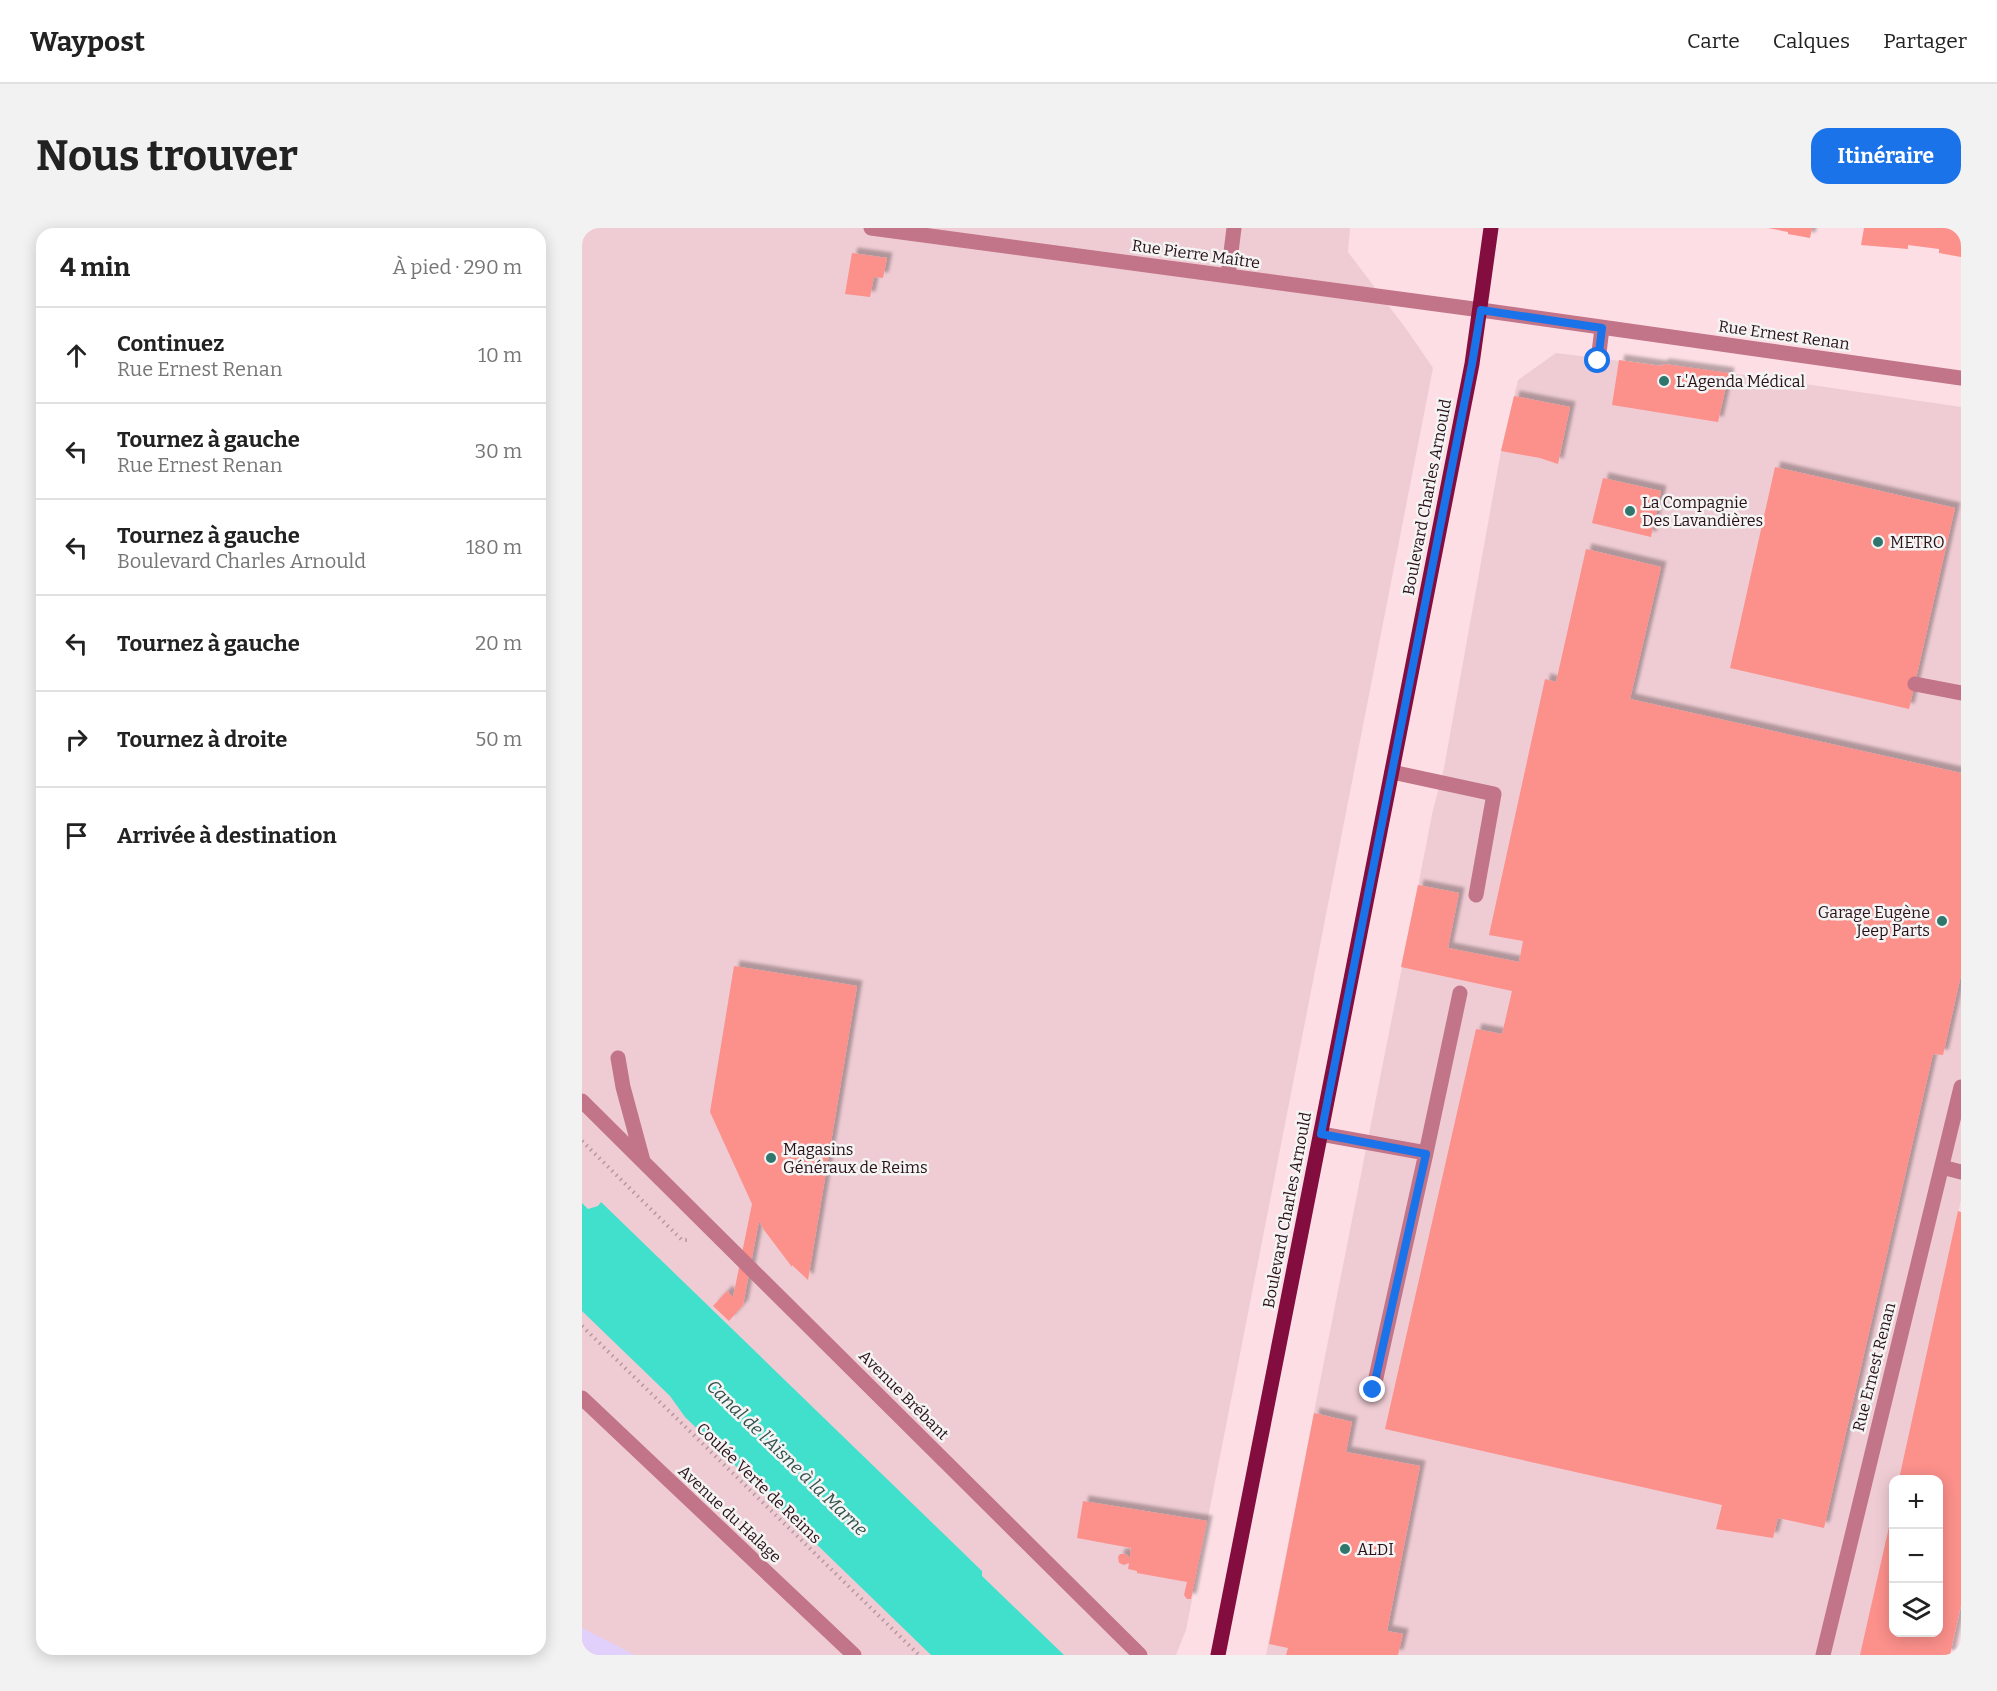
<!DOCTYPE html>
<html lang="fr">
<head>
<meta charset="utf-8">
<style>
	body { margin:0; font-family:Bitter,serif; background:#f2f2f2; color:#222 }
	.controls { position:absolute; right:18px; bottom:18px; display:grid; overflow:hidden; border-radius:12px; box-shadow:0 3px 15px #0003 }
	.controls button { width:54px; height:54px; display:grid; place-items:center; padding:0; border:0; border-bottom:2px solid #e0e0e0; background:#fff; color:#222; font:30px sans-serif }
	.stop { position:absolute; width:18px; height:18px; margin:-14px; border:4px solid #1a73e8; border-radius:50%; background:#fff }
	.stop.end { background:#1a73e8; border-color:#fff; box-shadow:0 2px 6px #0008 }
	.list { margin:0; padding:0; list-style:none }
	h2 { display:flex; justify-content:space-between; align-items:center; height:78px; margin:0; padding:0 24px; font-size:26px }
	h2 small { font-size:20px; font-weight:400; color:#767676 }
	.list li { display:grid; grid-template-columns:39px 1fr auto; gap:18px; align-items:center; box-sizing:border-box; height:96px; padding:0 24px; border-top:2px solid #e0e0e0 }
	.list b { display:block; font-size:22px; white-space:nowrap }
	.list p { margin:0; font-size:20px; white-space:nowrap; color:#767676 }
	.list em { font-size:20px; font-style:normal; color:#767676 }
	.icon { flex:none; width:33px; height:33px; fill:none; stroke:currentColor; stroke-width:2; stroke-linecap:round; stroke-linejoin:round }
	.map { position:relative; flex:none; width:1379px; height:1427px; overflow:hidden; border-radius:18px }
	header { display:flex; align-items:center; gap:36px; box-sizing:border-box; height:84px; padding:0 30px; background:#fff; border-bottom:2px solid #e0e0e0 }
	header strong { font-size:28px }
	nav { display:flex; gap:33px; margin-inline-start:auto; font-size:21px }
	.intro { display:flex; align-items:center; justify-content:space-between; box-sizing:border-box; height:144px; padding:0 36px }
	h1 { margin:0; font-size:42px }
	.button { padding:15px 27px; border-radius:18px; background:#1a73e8; color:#fff; font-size:21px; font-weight:700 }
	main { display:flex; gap:36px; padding:0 36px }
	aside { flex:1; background:#fff; border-radius:18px; box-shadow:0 3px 15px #0003 }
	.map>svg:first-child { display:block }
	.built { fill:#efccd3 }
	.green { fill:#e1cffc }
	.water { fill:#41e0cd }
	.building { fill:#fc908b; filter:url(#shadow) }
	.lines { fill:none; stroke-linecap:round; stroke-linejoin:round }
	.path { stroke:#b5989e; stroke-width:4; stroke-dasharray:1.5 4.5; stroke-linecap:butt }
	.minor { stroke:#c27488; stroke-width:15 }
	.major { stroke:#840d40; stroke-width:15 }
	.route { stroke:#1a73e8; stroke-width:8 }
	.poi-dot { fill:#2f766c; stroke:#f4f4f4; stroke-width:2 }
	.labels { text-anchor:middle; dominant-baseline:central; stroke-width:5; stroke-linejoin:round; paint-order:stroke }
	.street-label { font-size:16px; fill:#2a1017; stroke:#f4f4f4 }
	.poi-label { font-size:16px; fill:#2a1017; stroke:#f4f4f4; text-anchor:start }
	.water-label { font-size:18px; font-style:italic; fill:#31514c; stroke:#f4f4f4 }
</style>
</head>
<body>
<header>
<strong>Waypost</strong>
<nav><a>Carte</a><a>Calques</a><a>Partager</a></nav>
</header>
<div class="intro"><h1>Nous trouver</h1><a class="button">Itinéraire</a></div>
<main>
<aside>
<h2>4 min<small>À pied · 290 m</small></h2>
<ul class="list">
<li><svg class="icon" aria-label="ahead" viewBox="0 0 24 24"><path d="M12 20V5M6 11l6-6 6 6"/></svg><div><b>Continuez</b><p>Rue Ernest Renan</p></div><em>10 m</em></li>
<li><svg class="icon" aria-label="left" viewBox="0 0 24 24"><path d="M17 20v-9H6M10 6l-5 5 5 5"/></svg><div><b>Tournez à gauche</b><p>Rue Ernest Renan</p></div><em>30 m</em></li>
<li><svg class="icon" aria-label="left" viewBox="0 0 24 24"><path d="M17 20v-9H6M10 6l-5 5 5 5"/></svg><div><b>Tournez à gauche</b><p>Boulevard Charles Arnould</p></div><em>180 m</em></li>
<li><svg class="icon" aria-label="left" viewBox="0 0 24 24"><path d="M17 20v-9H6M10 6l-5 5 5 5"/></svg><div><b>Tournez à gauche</b></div><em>20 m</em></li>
<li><svg class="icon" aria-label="right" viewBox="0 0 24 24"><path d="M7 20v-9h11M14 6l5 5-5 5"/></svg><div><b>Tournez à droite</b></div><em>50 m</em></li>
<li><svg class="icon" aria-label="arrive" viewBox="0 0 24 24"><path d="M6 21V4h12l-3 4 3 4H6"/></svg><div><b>Arrivée à destination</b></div></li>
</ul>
</aside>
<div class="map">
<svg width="1379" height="1427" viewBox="0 0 1379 1427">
	<defs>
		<filter id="shadow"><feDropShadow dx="5.5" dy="-5.5" stdDeviation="1.5" flood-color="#0004"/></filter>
	</defs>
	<rect width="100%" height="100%" fill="#fddee4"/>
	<path class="built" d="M0 0H768L766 24 825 102 851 140 604 1402 594 1427H0Z
		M974 125 1079 138 1082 136 1102 138 1379 179V972L1318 1251 1312 1252 1311 1280 1279 1427H684L851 582 862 540 919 223 936 152Z"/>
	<path class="green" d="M0 1400 53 1427H0Z"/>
	<path class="water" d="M19 974 400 1343V1348L482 1427H349L103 1189 88 1168 0 1083V975L6 981 16 978Z"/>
	<path class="building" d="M1186 0H1230L1228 10 1206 6V4Z
		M1282 0H1379V29L1357 25V21L1326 17V21L1279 17Z
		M270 25 305 30 301 50 292 49 288 69 263 66Z
		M1037 132 1079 138 1082 136 1147 145 1136 194 1030 177Z
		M932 168 988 179 976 236 958 230 919 223Z
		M1193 239 1373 280 1327 481 1148 440Z
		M1021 250 1079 263 1069 309 1010 295Z
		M1004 321 1079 339 1048 471 1379 545V747L1361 827 1351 826 1242 1300 1196 1290 1191 1310 1134 1301 1140 1277 803 1201 894 801 920 806 930 763 819 739 836 657 877 665 866 720 937 734 941 713 907 707 963 451 974 454Z
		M152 738 275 758 226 1052 210 1037V1039L182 1002 177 993 161 1077 147 1093 131 1078 145 1063 151 1069 170 976 128 884Z
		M1376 983 1379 984V1377L1368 1427H1278L1311 1281V1404H1356V1252L1317 1251Z
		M732 1185 770 1194 764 1224 838 1238 805 1403 821 1406 816 1427H704L706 1420 687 1416Z
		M501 1273 625 1293 609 1371H605L602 1367 605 1354 555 1345V1343L546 1341 547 1335 542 1337 537 1335 536 1329 538 1326H544L548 1330 549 1320 495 1310Z"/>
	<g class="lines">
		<path class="path" d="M0 913 100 1012H106
			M0 1098 337 1427"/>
		<path class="minor" d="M289 0 899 82 1379 150
			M646 48 652 0
			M1016 133 1020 100
			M1333 456 1379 465
			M810 544 912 566 894 667
			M36 830 41 859 61 933
			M0 873 558 1427
			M739 906 844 925 791 1163
			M844 925 878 765
			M1360 939 1379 944
			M0 1170 272 1427
			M1241 1427 1379 859"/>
		<path class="major" d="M636 1427 890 136 909 0"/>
	</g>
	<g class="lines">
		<path class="route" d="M791 1162 844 926 739 906 890 136 899 82 1020 100 1016 133"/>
	</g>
	<g class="poi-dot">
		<circle cx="1082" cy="153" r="6"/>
		<circle cx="1048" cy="283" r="6"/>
		<circle cx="1296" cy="314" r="6"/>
		<circle cx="1360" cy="693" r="6"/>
		<circle cx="189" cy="930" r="6"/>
		<circle cx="763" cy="1321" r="6"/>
	</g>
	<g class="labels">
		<g class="street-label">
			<text transform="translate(614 26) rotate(8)">Rue Pierre Maître</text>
			<text transform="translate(1202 107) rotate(8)">Rue Ernest Renan</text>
			<text transform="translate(845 269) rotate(-79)">Boulevard Charles Arnould</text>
			<text transform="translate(705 982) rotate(-79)">Boulevard Charles Arnould</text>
			<text transform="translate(1292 1139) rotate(-76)">Rue Ernest Renan</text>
			<text transform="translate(322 1167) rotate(45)">Avenue Brébant</text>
			<text transform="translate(177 1255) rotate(44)">Coulée Verte de Reims</text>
			<text transform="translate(148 1286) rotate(43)">Avenue du Halage</text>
		</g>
		<g class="poi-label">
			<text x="1094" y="153">L'Agenda Médical</text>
			<text x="1060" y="274">La Compagnie<tspan x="1060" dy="18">Des Lavandières</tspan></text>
			<text x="1308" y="314">METRO</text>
			<text x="1348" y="684" text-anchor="end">Garage Eugène<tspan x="1348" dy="18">Jeep Parts</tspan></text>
			<text x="201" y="921">Magasins<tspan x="201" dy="18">Généraux de Reims</tspan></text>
			<text x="775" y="1321">ALDI</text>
		</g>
		<g class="water-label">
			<text transform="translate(205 1230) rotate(44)">Canal de l'Aisne à la Marne</text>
		</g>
	</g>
</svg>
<div class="controls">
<button>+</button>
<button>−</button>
<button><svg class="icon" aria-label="layers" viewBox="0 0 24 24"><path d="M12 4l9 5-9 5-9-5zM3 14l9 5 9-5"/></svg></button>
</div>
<div class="stop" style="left:1016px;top:133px"></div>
<div class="stop end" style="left:791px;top:1162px"></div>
</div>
</main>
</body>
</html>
